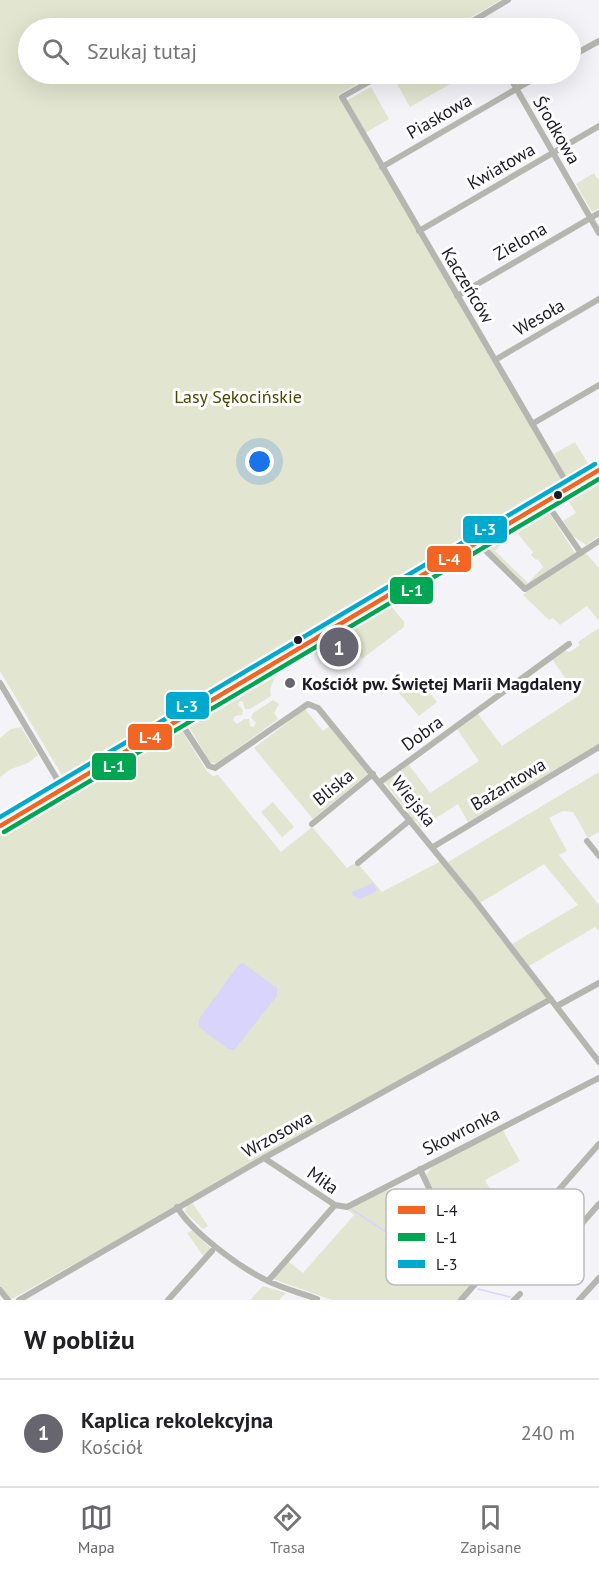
<!DOCTYPE html>
<html lang="pl">
<head>
<meta charset="utf-8">
<style>
	body { margin:0; font-family:"PT Sans",sans-serif; background:#f2f2f2; color:#202124 }
	.you { position:absolute; left:260px; top:462px; width:21px; height:21px; margin:-15px; border:4px solid #fff; border-radius:50%; background:#1a73e8; box-shadow:0 0 0 9px #1a73e833 }
	.badge { display:grid; place-items:center; width:39px; height:39px; border-radius:50%; background:#676570; color:#fff; font-size:20px; font-weight:700 }
	.pin { position:absolute; translate:-50% -50%; border:3px solid #fff; box-shadow:0 2px 6px #0006 }
	.list { margin:0; padding:0; list-style:none }
	h2 { display:flex; justify-content:space-between; align-items:center; height:78px; margin:0; padding:0 24px; font-size:26px }
	h2 small { font-size:20px; font-weight:400; color:#757577 }
	.list li { display:grid; grid-template-columns:39px 1fr auto; gap:18px; align-items:center; box-sizing:border-box; height:108px; padding:0 24px; border-top:2px solid #e0e0e0 }
	.list b { display:block; font-size:22px; white-space:nowrap }
	.list p { margin:0; font-size:20px; white-space:nowrap; color:#757577 }
	.list em { font-size:20px; font-style:normal; color:#757577 }
	.icon { flex:none; width:33px; height:33px; fill:none; stroke:currentColor; stroke-width:2; stroke-linecap:round; stroke-linejoin:round }
	.map { position:relative; flex:none; width:599px; height:1300px; overflow:hidden }
	.search { position:absolute; background:#fff; box-shadow:0 6px 24px #0002; left:18px; right:18px; top:18px; height:66px; display:flex; align-items:center; gap:15px; box-sizing:border-box; padding:0 21px; border-radius:33px; color:#757577; font-size:22px }
	.sheet { height:186px; background:#fff }
	nav { display:flex; justify-content:space-around; align-items:center; box-sizing:border-box; height:84px; border-top:2px solid #e0e0e0; background:#fff; font-size:16px; color:#757577 }
	nav a { display:grid; justify-items:center; gap:3px }
	nav .on { color:#676570 }
	.map>svg:first-child { display:block }
	.green { fill:#e2e5cf }
	.water { fill:#d9d4fc }
	.lines { fill:none; stroke-linecap:round; stroke-linejoin:round }
	.stream { stroke:#d9d4fc; stroke-width:1.5 }
	.minor { stroke:#b4b6af; stroke-width:6 }
	.tertiary { stroke:#b4b6af; stroke-width:8 }
	.bus-1-casing { stroke:#fff; stroke-width:9 }
	.bus-2-casing { stroke:#fff; stroke-width:9 }
	.bus-3-casing { stroke:#fff; stroke-width:9 }
	.bus-1 { stroke:#f26522; stroke-width:4.5 }
	.bus-2 { stroke:#00a651; stroke-width:4.5 }
	.bus-3 { stroke:#00a9ce; stroke-width:4.5 }
	.bus-dot { fill:#1b1926; stroke:#fff; stroke-width:2 }
	.poi-dot { fill:#676570; stroke:#fff; stroke-width:2 }
	.labels { text-anchor:middle; dominant-baseline:central; stroke-width:6; stroke-linejoin:round; paint-order:stroke }
	.street-label { font-size:18px; fill:#1b1926; stroke:#fff }
	.park-label { font-size:18px; fill:#454903; stroke:#fff }
	.poi-label { font-size:18px; font-weight:bold; fill:#1b1926; stroke:#fff; text-anchor:start }
	.key { fill:#fff; stroke:#bbbabe; stroke-width:1.5 }
	.key-label { font-size:16px; fill:#1b1926 }
	.line-badge { stroke:#fff; stroke-width:2 }
	.badge-label { font-size:16px; text-anchor:middle; font-weight:bold; fill:#fff }
</style>
</head>
<body>
<div class="map">
<svg width="599" height="1300" viewBox="0 0 599 1300">
	<rect width="100%" height="100%" fill="#f4f3f8"/>
	<path class="green" d="M0 0H501L452 28H28V74H374L338 95 564 482 475 531 66 782 0 671Z
		M394 74H447L452 83 410 107 392 75Z
		M371 87 389 119 365 133 346 101Z
		M594 173 599 181V208L592 212 576 184Z
		M575 442 590 467 570 478H567L554 454Z
		M599 474V536L586 545 573 536 563 521 576 513 564 494Z
		M542 506 546 508 575 553 525 585 480 542 492 535 494 537 503 531 507 537 502 540 503 542 495 551 528 583 543 567 538 559 536 560 531 555 533 552 518 534 514 536 510 526Z
		M584 551 599 568V621L587 606 560 625 553 618 549 620 523 595 526 593V590Z
		M386 603H389L404 622V627L362 659 355 647 359 645 345 626Z
		M599 628V744L468 822 458 804 420 828 417 821H414L385 782 409 765 430 793 479 761 457 729 478 714 502 746 578 696 552 659 563 650 570 652 580 645 578 642Z
		M272 671 275 675 270 690 271 696 250 709H245L243 702 240 701 238 705 243 710 242 715 235 716 233 720 237 724 244 719H249L250 726 254 727 256 723 251 718 253 713 273 700 279 704 274 713 278 719 216 764 210 762 186 722Z
		M416 677 437 702 419 716 394 687 408 678 412 680Z
		M305 709 323 731 330 726 369 773 313 819 254 748Z
		M178 725 207 771 213 776 218 775 281 852 312 827 347 868 353 864 359 865 382 892 441 861 547 999 10 1300 0 1287V831Z
		M21 727 38 755 28 763 11 769 0 777V738L11 729Z
		M599 772V832L588 838 573 812 563 811 549 818 567 851 559 855 599 905V931L595 927 529 966 512 944 578 905 544 864 480 903 448 862Z
		M273 802 294 827 282 837 261 812Z
		M502 1129 520 1161 485 1180 515 1235 498 1256 490 1259 440 1205 426 1175 434 1164Z
		M387 1189 404 1222 384 1233 389 1237 431 1265 469 1245 486 1262 487 1268 458 1300H332L273 1279 288 1261 303 1273 354 1215 348 1210Z
		M191 1201 208 1226 203 1229 185 1212 187 1205Z
		M193 1230 211 1249 204 1257 187 1233Z
		M263 1286 286 1293 279 1300H250Z"/>
	<path class="water" d="M373 883 377 891 360 899 353 896 352 892Z
		M243 963 277 988V996L234 1050 228 1049 199 1027V1019L239 964Z"/>
	<g class="lines">
		<path class="stream" d="M351 1209 468 1286
			M478 1289 510 1297"/>
		<path class="minor" d="M476 19 482 28
			M461 28 508 0
			M570 57 599 41
			M383 74 342 97 569 487
			M508 74 599 233
			M382 167 542 74
			M419 231 599 126
			M457 296 599 213
			M495 360 599 299
			M532 424 599 385
			M545 501 581 553
			M476 541 525 589 599 541
			M0 683 63 789
			M179 720 209 766 215 768 308 704 318 708 473 898 599 1062
			M380 782 569 644
			M312 824 373 774
			M587 841 599 856
			M433 847 599 747
			M358 863 410 820
			M557 1006 599 983
			M264 1158 335 1205 347 1207 599 1078
			M420 1169 437 1205 486 1258 492 1261
			M177 1207C192 1232 238 1266 264 1279 280 1288 299 1292 317 1299
			M551 1259 599 1204
			M268 1281 335 1205
			M0 1290 8 1300
			M19 1300 264 1158 551 999
			M168 1300 212 1251
			M461 1300 490 1267 492 1261 499 1258 599 1144
			M514 1300 520 1294
			M579 1300 599 1278"/>
		<path class="tertiary" d="M0 826 386 595 599 470"/>
		<g class="bus-1-casing">
			<path id="bus-1" d="M0 826 599 470"/>
		</g>
		<g class="bus-2-casing">
			<path id="bus-2" d="M4 832 599 479"/>
		</g>
		<g class="bus-3-casing">
			<path id="bus-3" d="M0 817 595 464"/>
		</g>
		<use href="#bus-1" class="bus-1"/>
		<use href="#bus-2" class="bus-2"/>
		<use href="#bus-3" class="bus-3"/>
	</g>
	<g class="bus-dot">
		<circle cx="558" cy="495" r="5"/>
		<circle cx="298" cy="640" r="5"/>
	</g>
	<circle class="poi-dot" cx="290" cy="683" r="6"/>
	<g class="labels">
		<g class="street-label">
			<text transform="translate(439 116) rotate(-30)">Piaskowa</text>
			<text transform="translate(557 130) rotate(60)">Środkowa</text>
			<text transform="translate(501 166) rotate(-30)">Kwiatowa</text>
			<text transform="translate(520 241) rotate(-30)">Zielona</text>
			<text transform="translate(468 285) rotate(59)">Kaczeńców</text>
			<text transform="translate(539 317) rotate(-30)">Wesoła</text>
			<text transform="translate(422 733) rotate(-36)">Dobra</text>
			<text transform="translate(508 784) rotate(-31)">Bażantowa</text>
			<text transform="translate(333 787) rotate(-39)">Bliska</text>
			<text transform="translate(414 801) rotate(51)">Wiejska</text>
			<text transform="translate(461 1131) rotate(-27)">Skowronka</text>
			<text transform="translate(277 1134) rotate(-29)">Wrzosowa</text>
			<text transform="translate(323 1180) rotate(35)">Miła</text>
		</g>
		<g class="park-label">
			<text x="238" y="396">Lasy Sękocińskie</text>
		</g>
		<g class="poi-label">
			<text x="302" y="683">Kościół pw. Świętej Marii Magdaleny</text>
		</g>
	</g>
	<rect x="386" y="1189" width="198" height="96" rx="9" class="key"/>
	<rect x="398" y="1206" width="27" height="8" fill="#f26522"/>
	<rect x="398" y="1233" width="27" height="8" fill="#00a651"/>
	<rect x="398" y="1260" width="27" height="8" fill="#00a9ce"/>
	<g class="key-label">
		<text x="436" y="1216">L-4</text>
		<text x="436" y="1243">L-1</text>
		<text x="436" y="1270">L-3</text>
	</g>
	<g class="line-badge">
		<rect x="462" y="515" width="46" height="29" rx="6" fill="#00a9ce"/>
		<rect x="426" y="545" width="46" height="28" rx="6" fill="#f26522"/>
		<rect x="389" y="576" width="45" height="29" rx="6" fill="#00a651"/>
		<rect x="165" y="691" width="45" height="29" rx="6" fill="#00a9ce"/>
		<rect x="127" y="723" width="46" height="28" rx="6" fill="#f26522"/>
		<rect x="91" y="752" width="46" height="29" rx="6" fill="#00a651"/>
	</g>
	<g class="badge-label">
		<text x="485" y="535">L-3</text>
		<text x="449" y="565">L-4</text>
		<text x="412" y="596">L-1</text>
		<text x="187" y="712">L-3</text>
		<text x="150" y="743">L-4</text>
		<text x="114" y="772">L-1</text>
	</g>
</svg>
<div class="you"></div>
<div class="pin badge" style="left:339px;top:647px">1</div>
<div class="search"><svg class="icon" aria-label="search" viewBox="0 0 24 24"><circle cx="10" cy="10" r="6"/><path d="M15 15l6 6"/></svg>Szukaj tutaj</div>
</div>
<section class="sheet">
<h2>W pobliżu<small></small></h2>
<ul class="list">
<li><span class="badge">1</span><div><b>Kaplica rekolekcyjna</b><p>Kościół</p></div><em>240 m</em></li>
</ul>
</section>
<nav>
<a class="on"><svg class="icon" aria-label="map" viewBox="0 0 24 24"><path d="M3 6l6-2 6 2 6-2v14l-6 2-6-2-6 2zM9 4v14M15 6v14"/></svg>Mapa</a>
<a><svg class="icon" aria-label="directions" viewBox="0 0 24 24"><path d="M12 3l9 9-9 9-9-9zM9 14v-3h6M13 9l2 2-2 2"/></svg>Trasa</a>
<a><svg class="icon" aria-label="saved" viewBox="0 0 24 24"><path d="M7 4h10v16l-5-4-5 4z"/></svg>Zapisane</a>
</nav>
</body>
</html>
